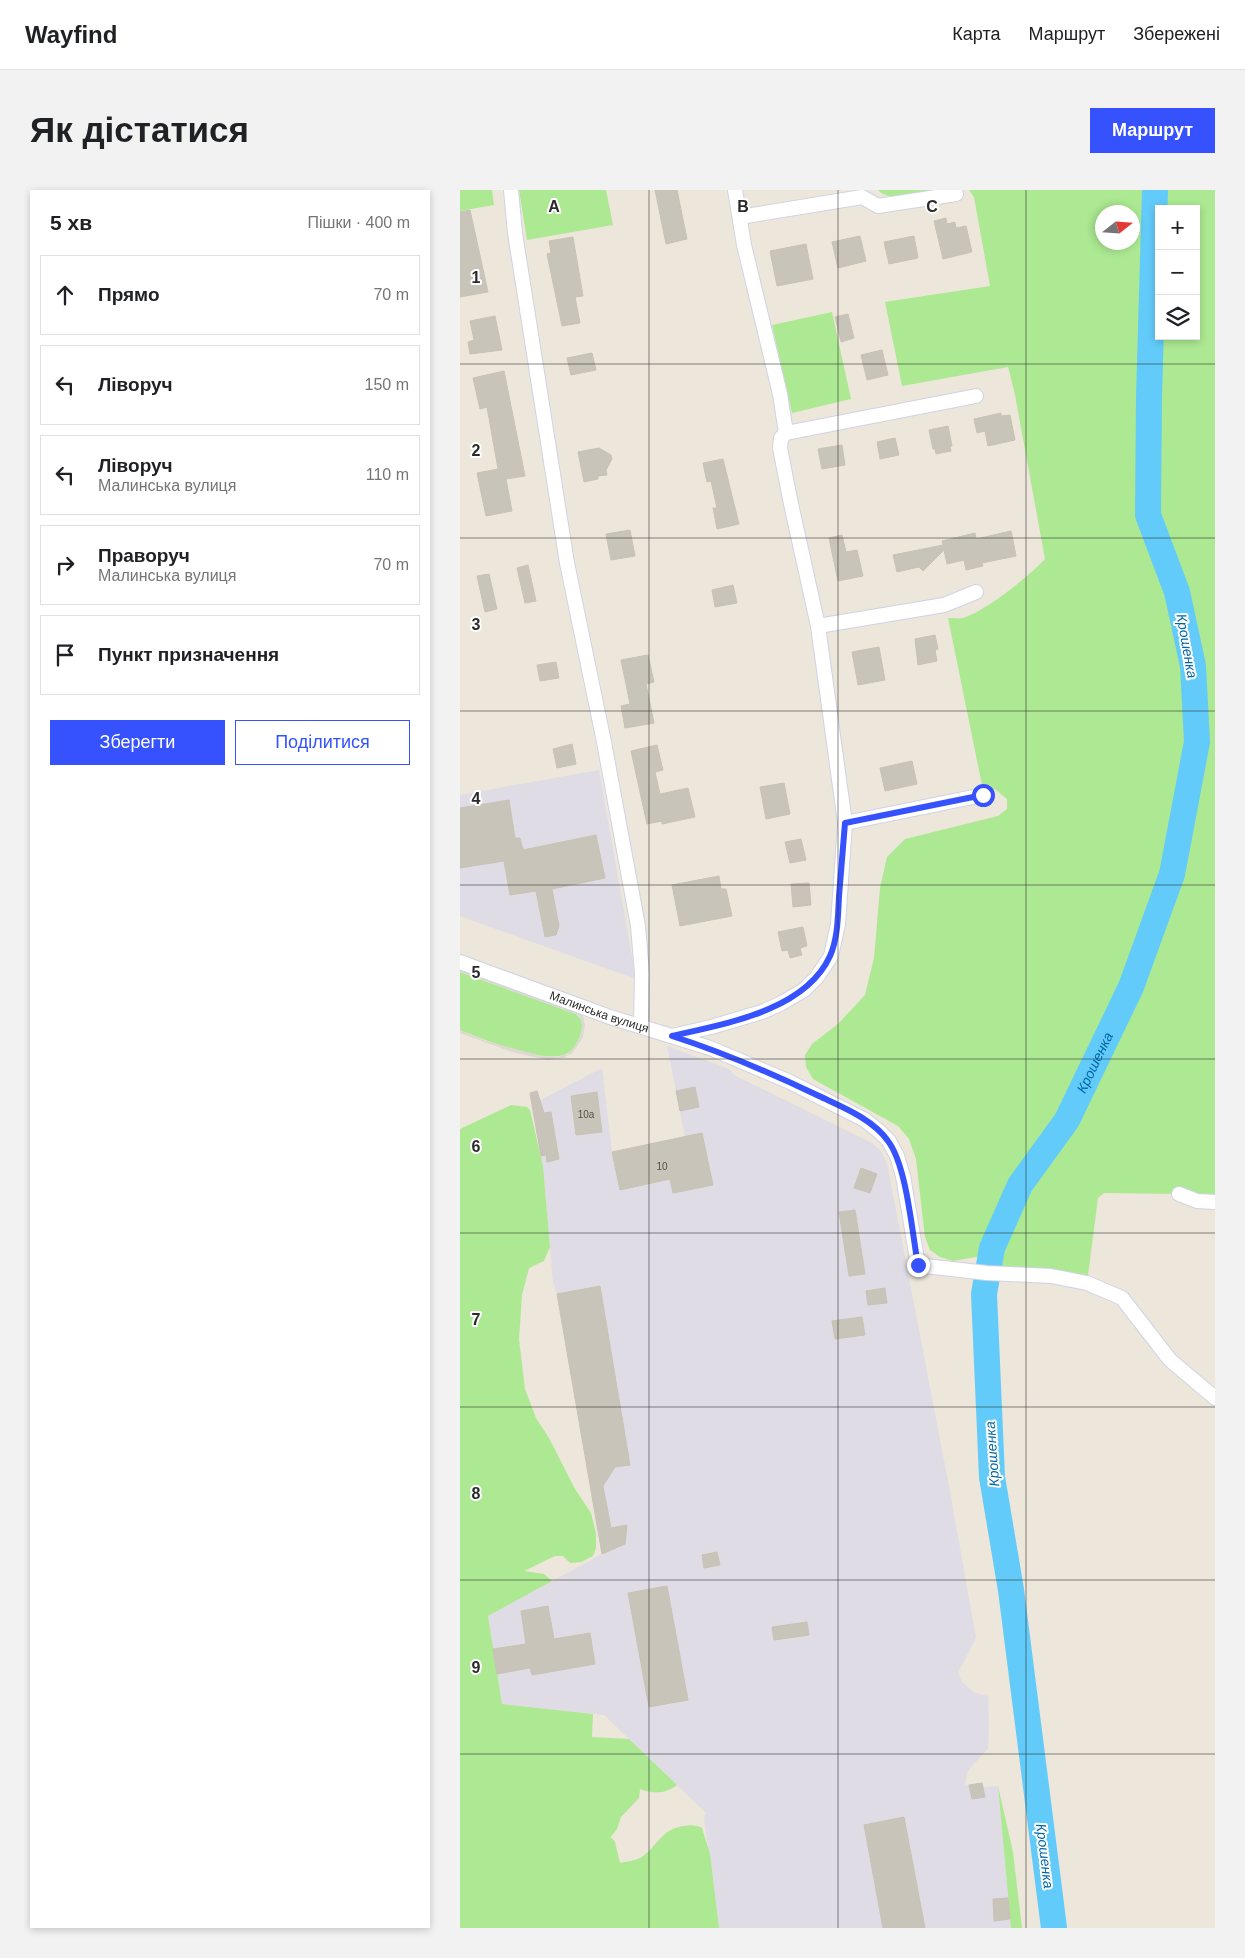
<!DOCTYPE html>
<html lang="uk">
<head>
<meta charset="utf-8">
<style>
	body { margin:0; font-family:Arial,sans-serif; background:#f2f2f2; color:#202124 }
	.controls { position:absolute; right:15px; top:15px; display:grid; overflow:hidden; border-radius:0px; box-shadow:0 2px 8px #0003 }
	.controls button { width:45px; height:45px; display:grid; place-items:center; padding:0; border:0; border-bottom:1px solid #e0e0e0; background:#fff; color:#202124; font:25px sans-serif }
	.compass { position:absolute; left:635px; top:15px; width:45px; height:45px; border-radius:50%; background:#fff; box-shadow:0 2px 8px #0003; rotate:73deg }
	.stop { position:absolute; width:15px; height:15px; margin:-11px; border:4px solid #3652ff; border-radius:50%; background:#fff }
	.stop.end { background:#3652ff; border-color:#fff; box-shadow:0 1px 5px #0008 }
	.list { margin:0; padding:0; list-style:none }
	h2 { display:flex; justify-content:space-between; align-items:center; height:65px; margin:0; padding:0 20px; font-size:21px }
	h2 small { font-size:16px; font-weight:400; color:#757577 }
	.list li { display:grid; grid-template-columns:32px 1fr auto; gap:15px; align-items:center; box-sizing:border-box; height:80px; margin:0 10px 10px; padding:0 10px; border:1px solid #e0e0e0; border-radius:0px }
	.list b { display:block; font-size:19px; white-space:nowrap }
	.list p { margin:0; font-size:16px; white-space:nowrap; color:#757577 }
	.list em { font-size:16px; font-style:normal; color:#757577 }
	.actions { display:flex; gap:10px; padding:15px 20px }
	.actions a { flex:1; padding:11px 0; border:1px solid #3652ff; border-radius:0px; text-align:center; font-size:18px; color:#3652ff }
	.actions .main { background:#3652ff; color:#fff }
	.icon { flex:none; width:28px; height:28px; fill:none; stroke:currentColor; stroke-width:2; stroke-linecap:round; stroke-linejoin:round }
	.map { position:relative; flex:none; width:755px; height:1738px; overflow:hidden; border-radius:0px }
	header { display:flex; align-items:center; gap:30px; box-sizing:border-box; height:70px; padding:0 25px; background:#fff; border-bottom:1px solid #e0e0e0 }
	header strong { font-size:24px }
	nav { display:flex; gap:28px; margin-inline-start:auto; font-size:18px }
	.intro { display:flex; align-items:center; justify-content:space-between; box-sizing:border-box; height:120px; padding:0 30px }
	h1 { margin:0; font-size:35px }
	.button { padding:12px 22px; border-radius:0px; background:#3652ff; color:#fff; font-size:18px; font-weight:700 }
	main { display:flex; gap:30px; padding:0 30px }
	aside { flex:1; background:#fff; border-radius:0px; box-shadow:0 2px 8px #0003 }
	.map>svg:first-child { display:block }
	.industrial { fill:#dfdce5 }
	.green { fill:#ace992; fill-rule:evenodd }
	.plaza { fill:#ddd9d2 }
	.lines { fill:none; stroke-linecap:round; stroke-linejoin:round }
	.river { stroke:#63cbf9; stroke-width:26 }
	.building { fill:#c8c4b9; stroke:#c9c2b4 }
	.street-casing { stroke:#d0d3e4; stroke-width:16 }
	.street { stroke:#fff; stroke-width:14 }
	.route { stroke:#3652ff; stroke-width:6 }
	.grid { fill:none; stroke:#2a2a2a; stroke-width:1; stroke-opacity:0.55 }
	.labels { text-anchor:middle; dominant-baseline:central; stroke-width:4; stroke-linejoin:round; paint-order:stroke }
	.number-label { font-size:10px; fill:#52504e }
	.street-label { font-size:12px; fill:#2a2a2a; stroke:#fff }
	.water-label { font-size:14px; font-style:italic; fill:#0166a7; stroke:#fff }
	.grid-label { font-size:16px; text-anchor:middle; font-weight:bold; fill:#2a2a2a; stroke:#fff; stroke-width:4; stroke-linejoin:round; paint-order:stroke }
</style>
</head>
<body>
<header>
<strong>Wayfind</strong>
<nav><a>Карта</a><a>Маршрут</a><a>Збережені</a></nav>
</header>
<div class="intro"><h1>Як дістатися</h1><a class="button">Маршрут</a></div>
<main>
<aside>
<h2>5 хв<small>Пішки · 400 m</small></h2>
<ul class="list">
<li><svg class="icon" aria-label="ahead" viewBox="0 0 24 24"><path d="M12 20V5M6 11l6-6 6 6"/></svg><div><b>Прямо</b></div><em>70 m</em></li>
<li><svg class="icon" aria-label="left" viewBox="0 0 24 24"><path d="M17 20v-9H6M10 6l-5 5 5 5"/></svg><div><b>Ліворуч</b></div><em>150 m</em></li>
<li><svg class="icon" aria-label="left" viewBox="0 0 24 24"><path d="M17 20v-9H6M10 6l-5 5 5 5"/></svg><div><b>Ліворуч</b><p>Малинська вулиця</p></div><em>110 m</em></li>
<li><svg class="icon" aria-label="right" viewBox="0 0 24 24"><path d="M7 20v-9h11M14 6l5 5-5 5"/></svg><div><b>Праворуч</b><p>Малинська вулиця</p></div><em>70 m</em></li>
<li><svg class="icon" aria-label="arrive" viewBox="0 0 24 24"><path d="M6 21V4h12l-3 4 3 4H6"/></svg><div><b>Пункт призначення</b></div></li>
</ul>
<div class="actions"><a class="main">Зберегти</a><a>Поділитися</a></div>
</aside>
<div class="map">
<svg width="755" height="1738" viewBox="0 0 755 1738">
	<rect width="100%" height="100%" fill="#ede6da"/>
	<path class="industrial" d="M139 580 176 789 0 726V605Z
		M207 856 269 879 274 885 412 953 420 960 427 973 491 1307 516 1448 498 1483 502 1492 515 1503 528 1506 529 1538 528 1559 510 1578 507 1583 505 1595 523 1593V1597L538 1596 551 1738H259L244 1628 246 1623 144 1525 42 1514 28 1426 142 1364 97 1104 93 1092 83 976 71 915 142 878 152 962 225 947Z"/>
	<path class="green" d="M0 0H32L34 15 0 21Z
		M59 0H146L153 35 67 50Z
		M418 0H491C474 2 429 14 418 0Z
		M509 0H755V1012L719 1004 644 1003 638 1008 627 1093 527 1083 531 1059 516 1067 493 1071 480 1067 470 1060 465 1047 456 969 449 949 438 936 353 889 346 877 345 865 352 854 378 834 405 805 414 768 420 698 427 667 445 649 538 626 547 619V609L536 600 522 595 488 428C493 428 499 429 503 428 527 420 568 387 585 369L555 205 544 160 548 177 442 196 425 112 530 96 514 7ZM699 19H736V146H699ZM642 22H672V52H642Z
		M372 122 391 209 332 223 312 135Z
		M0 782 116 824C123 829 123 837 121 844 118 851 114 860 108 863 87 876 22 849 0 840Z
		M51 915 67 917 70 920 83 976 90 1057 84 1071 69 1078 62 1105 59 1149 65 1199 76 1228 89 1248 115 1299 131 1323 136 1343V1358L133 1366 121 1372 110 1373 103 1366H95L64 1381 84 1384 92 1391 28 1426 42 1514 133 1524 132 1547 169 1549 217 1595C206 1604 193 1604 180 1599L179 1608 161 1627 157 1639 150 1648H152L155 1652 160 1673C168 1671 176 1671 183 1666 192 1660 197 1650 205 1644 213 1637 232 1632 242 1638L250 1664 259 1738H0V939Z
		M538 1596 553 1662 562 1738H551Z"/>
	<path class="plaza" d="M0 780 118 821 123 826 125 835 123 847 116 858 112 863 103 868 88 870 52 862 0 843V840L26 851 82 866 96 867 108 864 114 857 120 847 122 836 120 826 116 824 0 782Z"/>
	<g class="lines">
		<path class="river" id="s1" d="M594 1738 551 1400 532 1287 524 1104 532 1058 560 995 607 930 671 797 712 684 737 552 733 476 717 402 688 325 689 207 695 0"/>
	</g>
	<path class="building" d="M195 0H217L227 49 206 54Z
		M10 20 28 102 0 107V22Z
		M486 28 487 34 495 32 496 38 506 36 512 62 483 69 474 31Z
		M400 46 406 71 378 78 372 52Z
		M454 46 458 68 429 74 424 52Z
		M113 47 123 106 115 107 120 133 102 136 87 64 91 63 89 51Z
		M346 54 353 89 317 96 310 61Z
		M388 124 394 148 381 152 375 127Z
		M35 126 42 160 10 164 8 152 14 150 10 131Z
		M422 160 428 185 407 190 401 165Z
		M132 163 136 180 111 185 107 168Z
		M44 181 65 286 46 289 52 321 26 326 17 283 38 279 27 217 20 219 13 188Z
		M541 223V226L550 225 555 250 528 256 525 241 517 243 514 229Z
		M488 236 492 256H490L491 261 476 264 475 259H473L469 240Z
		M435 248 439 265 420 269 417 252Z
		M382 255 385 275 362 279 358 259Z
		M139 258 151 265 152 269 146 280 147 285 138 286V289L124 292 118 262Z
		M263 269 279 334 257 339 253 318H257L251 291 247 292 243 273Z
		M170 340 175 366 151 370 146 344Z
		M551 341 556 366 522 373 523 376 506 380 504 370 487 374 484 360 463 381 459 377 437 382 433 365 483 355 482 351 515 343 516 349Z
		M382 345 386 362 397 360 403 386 378 391 369 348Z
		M68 375 76 411 65 413 57 378Z
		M29 384 37 419 25 422 17 386Z
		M273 395 277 413 255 417 252 400Z
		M475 445 478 459 475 460 477 471 458 475 455 449Z
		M419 457 425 490 398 495 392 462Z
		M188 465 194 492 186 494 194 533 165 538 161 516 170 514 161 470Z
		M96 472 99 488 80 491 77 475Z
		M112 554 116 574 97 578 93 559Z
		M197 555 203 580 195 582 200 604 228 598 235 627 202 634V631L187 634 171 561Z
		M452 571 457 594 425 601 420 578Z
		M324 593 330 624 306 629 300 597Z
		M49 610 55 648H60L63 660 136 645 145 688 92 699 99 736 96 745 85 747 76 701 50 705 44 671 0 678V618Z
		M341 649 346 670 330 673 325 652Z
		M259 686 261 699H266L272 726 220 736 212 695Z
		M349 693 351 715 333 717 331 694Z
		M343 737 347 756 340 758 342 765 330 768 328 760 322 761 318 742Z
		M235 897 239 917 220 921 216 901Z
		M77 901 84 923 91 922 99 969 87 972 86 965 81 966 70 903Z
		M137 902 142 942 116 945 111 906Z
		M242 943 253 995 213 1003 210 989 160 1000 152 962Z
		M401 978 417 984 410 1003 394 998Z
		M395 1020 405 1084 389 1086 379 1022Z
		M140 1096 170 1275 155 1277 143 1296 151 1338 167 1335 165 1354 142 1364 97 1104Z
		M425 1098 427 1113 408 1115 406 1101Z
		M402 1127 405 1145 375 1149 372 1131Z
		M257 1362 260 1375 244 1378 242 1365Z
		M207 1396 228 1510 189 1517 168 1403Z
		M88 1416 94 1449 130 1443 135 1474 72 1485 70 1478 37 1484 33 1459 66 1454 61 1421Z
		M347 1432 349 1445 314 1450 312 1437Z
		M522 1593 525 1607 512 1609 509 1595Z
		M444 1627 465 1738H423L404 1635Z
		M548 1708 550 1729 534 1731 533 1709Z"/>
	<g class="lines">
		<g class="street-casing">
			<g id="street">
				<path d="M51 0 55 43 107 373 144 552 178 736 182 783 181 836"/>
				<path d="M275 0 284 55 320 204 326 243"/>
				<path d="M280 27 402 7 418 16 496 4"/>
				<path d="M358 436 484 415 516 402"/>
				<path d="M385 633 523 605"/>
				<path id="s2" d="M0 772 150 827 250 858 330 892 405 930 420 942 429 951 437 966 443 986 458 1075"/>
				<path d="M212 846 251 837 302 822 320 814 344 800 357 787 371 766 378 734 385 633 358 436 331 314 320 258 321 248 326 243 516 206"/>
				<path d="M719 1004 737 1011 755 1012"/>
				<path d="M465 1076 527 1083 591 1086 627 1093 662 1108 710 1170 755 1208"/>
			</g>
		</g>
		<use href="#street" class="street"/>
	</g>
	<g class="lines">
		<path class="route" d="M458 1075C452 1043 447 976 428 951 413 929 382 917 359 906 311 883 262 862 212 846 264 834 345 821 370 766 378 748 378 725 379 706 381 682 383 657 385 633L523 605"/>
	</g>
	<path class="grid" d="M189 0V1738M378 0V1738M566 0V1738M0 174H755M0 348H755M0 521H755M0 695H755M0 869H755M0 1043H755M0 1217H755M0 1390H755M0 1564H755"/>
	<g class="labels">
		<g class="number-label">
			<text x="126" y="924">10а</text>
			<text x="202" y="976">10</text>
		</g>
		<g class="street-label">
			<text stroke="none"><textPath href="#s2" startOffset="148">Малинська вулиця</textPath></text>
		</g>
		<g class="water-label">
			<text transform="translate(727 456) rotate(80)">Крошенка</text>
			<text stroke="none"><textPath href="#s1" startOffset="898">Крошенка</textPath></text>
			<text transform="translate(532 1264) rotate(-94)">Крошенка</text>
			<text transform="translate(585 1666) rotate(83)">Крошенка</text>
		</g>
	</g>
	<g class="grid-label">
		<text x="94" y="22">A</text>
		<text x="283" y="22">B</text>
		<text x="472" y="22">C</text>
		<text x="16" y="93">1</text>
		<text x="16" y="266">2</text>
		<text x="16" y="440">3</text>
		<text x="16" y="614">4</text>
		<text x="16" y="788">5</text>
		<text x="16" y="962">6</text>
		<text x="16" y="1135">7</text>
		<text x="16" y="1309">8</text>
		<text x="16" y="1483">9</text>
	</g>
</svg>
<div class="controls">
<button>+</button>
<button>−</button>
<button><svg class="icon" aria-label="layers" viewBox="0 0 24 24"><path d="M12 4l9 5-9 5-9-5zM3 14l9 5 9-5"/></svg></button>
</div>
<svg class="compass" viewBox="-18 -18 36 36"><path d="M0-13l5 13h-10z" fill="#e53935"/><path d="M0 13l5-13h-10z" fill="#757577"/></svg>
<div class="stop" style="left:523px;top:605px"></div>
<div class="stop end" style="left:458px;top:1075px"></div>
</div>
</main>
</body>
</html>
